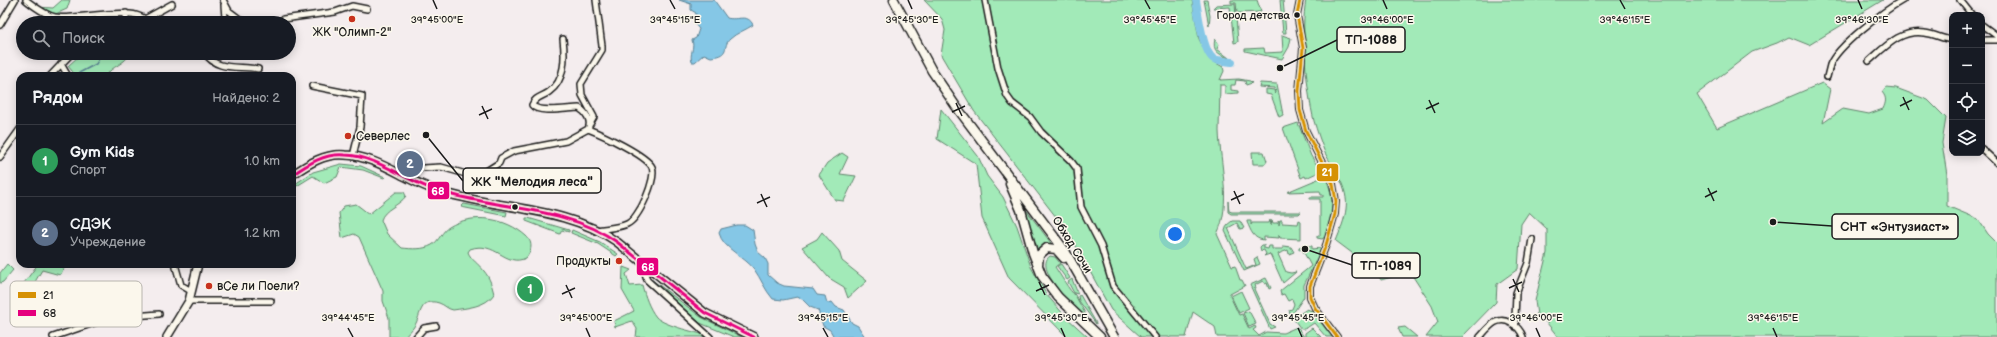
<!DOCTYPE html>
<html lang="ru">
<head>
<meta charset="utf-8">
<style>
	body { margin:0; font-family:"Balsamiq Sans",sans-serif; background:#242831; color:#f1f3f6 }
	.controls { position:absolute; right:12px; top:12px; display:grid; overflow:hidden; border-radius:8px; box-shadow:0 2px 10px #0003 }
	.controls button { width:36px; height:36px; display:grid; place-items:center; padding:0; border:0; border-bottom:1px solid #363941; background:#171b24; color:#f1f3f6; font:20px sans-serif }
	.you { position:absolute; left:1175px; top:234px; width:14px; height:14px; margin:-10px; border:3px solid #fff; border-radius:50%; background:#1a73e8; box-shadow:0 0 0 6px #1a73e833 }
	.badge { display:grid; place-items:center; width:26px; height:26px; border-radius:50%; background:#c8321e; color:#fff; font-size:13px; font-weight:700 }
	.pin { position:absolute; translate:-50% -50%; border:2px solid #fff; box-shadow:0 1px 4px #0006 }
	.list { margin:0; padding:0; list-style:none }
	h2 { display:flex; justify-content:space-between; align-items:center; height:52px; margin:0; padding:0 16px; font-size:17px }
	h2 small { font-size:13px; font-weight:400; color:#9ea1a6 }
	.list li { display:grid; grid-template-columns:26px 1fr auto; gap:12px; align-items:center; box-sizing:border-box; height:72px; padding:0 16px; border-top:1px solid #363941 }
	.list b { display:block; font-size:15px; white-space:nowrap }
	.list p { margin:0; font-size:13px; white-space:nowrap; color:#9ea1a6 }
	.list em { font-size:13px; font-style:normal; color:#9ea1a6 }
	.icon { flex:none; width:22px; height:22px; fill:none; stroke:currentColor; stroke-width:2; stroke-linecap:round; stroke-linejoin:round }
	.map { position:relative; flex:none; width:1997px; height:337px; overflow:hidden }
	.search { position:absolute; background:#171b24; box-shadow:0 2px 10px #0003; left:16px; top:16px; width:280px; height:44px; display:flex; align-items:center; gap:10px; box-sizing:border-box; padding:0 14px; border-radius:22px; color:#9ea1a6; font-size:15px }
	.panel { position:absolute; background:#171b24; box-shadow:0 2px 10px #0003; left:16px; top:72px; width:280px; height:196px; border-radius:12px }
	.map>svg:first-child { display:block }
	.green { fill:#a2eab8; stroke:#5f836a }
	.water { fill:#85c7e6; stroke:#5b8395 }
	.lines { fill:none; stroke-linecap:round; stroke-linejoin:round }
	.stream { stroke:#5b8395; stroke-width:1.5 }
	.river { stroke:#85c7e6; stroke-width:8 }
	.minor-casing { stroke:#1c1c1c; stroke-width:8 }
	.major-casing { stroke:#1c1c1c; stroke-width:10 }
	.highway-casing { stroke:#1c1c1c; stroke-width:11 }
	.minor { stroke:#fbf7ec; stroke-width:5 }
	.major { stroke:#fbf7ec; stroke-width:7 }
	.highway { stroke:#fbf7ec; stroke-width:8 }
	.bus-1-casing { stroke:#fbf7ec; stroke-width:6 }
	.bus-2-casing { stroke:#fbf7ec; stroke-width:6 }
	.bus-1 { stroke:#d69104; stroke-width:3 }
	.bus-2 { stroke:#e5007d; stroke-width:3 }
	.ticks { fill:none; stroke:#1c1c1c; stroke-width:1.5 }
	.bus-dot { fill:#1c1c1c; stroke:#fbf7ec; stroke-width:1.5 }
	.poi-dot { fill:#c8321e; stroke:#fbf7ec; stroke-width:1.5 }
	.labels { text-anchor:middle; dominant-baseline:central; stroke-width:3; stroke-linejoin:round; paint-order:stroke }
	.bus-label { font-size:11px; fill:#1c1c1c; stroke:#fbf7ec; text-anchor:end }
	.poi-label { font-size:12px; fill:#1c1c1c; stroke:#fbf7ec; text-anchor:start }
	.street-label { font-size:12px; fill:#1c1c1c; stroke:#fbf7ec }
	.key { fill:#fbf7ec; stroke:#b8b5ae; stroke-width:1 }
	.key-label { font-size:11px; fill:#1c1c1c }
	.ticks-label { font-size:10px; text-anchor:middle; fill:#1c1c1c; stroke:#fbf7ec; stroke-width:3; stroke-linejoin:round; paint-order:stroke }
	.leader { fill:none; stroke:#1c1c1c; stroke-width:1.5 }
	.callout-dot { fill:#1c1c1c; stroke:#fbf7ec; stroke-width:1.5 }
	.callout { fill:#fbf7ec; stroke:#1c1c1c; stroke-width:1.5 }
	.callout-label { font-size:13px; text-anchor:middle; font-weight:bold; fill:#1c1c1c }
	.line-badge { stroke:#fbf7ec; stroke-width:1.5 }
	.badge-label { font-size:11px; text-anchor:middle; font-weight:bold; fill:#fff }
</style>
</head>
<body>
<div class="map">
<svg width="1997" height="337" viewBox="0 0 1997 337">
	<rect width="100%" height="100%" fill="#f4edee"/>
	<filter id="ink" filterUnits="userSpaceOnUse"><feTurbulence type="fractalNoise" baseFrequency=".025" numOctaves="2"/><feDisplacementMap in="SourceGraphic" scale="8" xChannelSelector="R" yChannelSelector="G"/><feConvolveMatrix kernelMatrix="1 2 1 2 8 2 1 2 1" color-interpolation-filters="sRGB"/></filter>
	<g filter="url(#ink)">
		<path class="green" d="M62 0H70L67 9 51 16 36 7 53 8Z
			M924 0H1192L1199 39 1209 59 1223 67 1224 71 1220 80 1239 79 1250 81 1252 83 1246 85 1245 81 1236 80 1235 85H1231V90L1238 91V93L1225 94V85H1220C1220 100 1219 116 1219 131 1220 163 1232 205 1217 234L1232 267 1235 266 1240 280H1242L1245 286 1230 294V296L1238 313 1239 315 1242 314 1249 329 1255 326 1256 328 1253 330 1259 336 1266 332 1283 333 1297 327 1304 337H1217L1215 327 1193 312 1186 337H1141L1111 310 1070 235 974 111 941 55 945 30 942 19Z
			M1204 0H1207L1210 16 1209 26Z
			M1231 0H1257L1261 12 1237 13 1236 3H1231Z
			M1280 0H1283L1286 33H1283Z
			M1306 0H1883L1809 45 1789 37 1777 43 1752 52 1697 94 1717 128 1822 83 1830 89 1823 123 1843 109 1869 114 1883 109C1886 102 1887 98 1882 92L1886 87 1896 88 1928 100 1946 118 1942 143 1947 175V206L1978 219 1988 234 1997 243V337H1558L1547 323 1537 315 1535 301 1547 253V229L1529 212 1521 224 1518 269 1497 284 1496 302 1462 337H1426L1438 322 1432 306 1410 272 1381 280 1376 271 1336 241C1340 231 1345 219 1346 209 1349 188 1334 170 1325 153 1321 143 1317 131 1314 121 1307 92 1300 29 1306 0Z
			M1235 4 1238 42 1234 43 1230 7 1213 8 1216 5Z
			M126 13 133 14 148 23H126Z
			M1282 35 1291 38 1289 47 1282 59 1245 51V49L1264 48 1265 53 1283 52Z
			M1215 39 1219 44 1217 49 1229 58C1218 54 1212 51 1215 39Z
			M79 53H130C126 64 111 66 106 76H76L68 66 79 56Z
			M1260 83 1277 84 1283 115 1279 117 1271 95 1266 94V89L1274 90 1275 94 1276 93 1275 88 1259 87Z
			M941 109 978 156 987 176 1003 197 1017 226 1031 267 1046 294 1065 316 1088 337H1067L1009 278 982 218 976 164 937 139Z
			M1298 123 1311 156 1321 171 1306 178 1305 176 1301 178 1283 128Z
			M1252 152H1264L1267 161 1265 164H1253Z
			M842 153 848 157 840 174 856 176 844 201 835 200 819 175 827 163Z
			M341 164 361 166 385 177 384 178 363 170 341 167 337 177 324 183 313 176 292 189V186L313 172Z
			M1325 176C1336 200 1332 213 1325 237L1322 239 1317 238V236H1320V199H1310V197H1323V195H1321L1320 191 1287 192Z
			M396 192H404L406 196C399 206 384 209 381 220L387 234 402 248C412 249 423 250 432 245 439 241 442 231 449 227 473 212 506 218 526 236 534 243 531 252 526 258 505 268 496 240 470 249L468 252C471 260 479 264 484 271 490 278 492 286 494 294 486 307 466 308 453 310 447 309 445 305 439 303 420 297 421 315 415 325 413 329 408 333 405 337H389V318L383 301V291L359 237 354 234 342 238 339 213 344 206 356 204 369 214Z
			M1228 201 1229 211 1232 212H1301L1299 214H1231L1228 212Z
			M464 204 507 212 506 216 461 207Z
			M1025 210 1027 211 1051 243 1038 252Z
			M528 218 569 230V232L562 230 560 234 526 221V218Z
			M1270 220 1271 225 1272 220 1273 223H1277L1279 220V225L1280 220H1282V223L1298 224 1299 220 1301 221V239L1280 238 1279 235V238L1264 237V240C1253 239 1251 231 1247 222V221H1251V225L1252 223H1269Z
			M1232 221H1240L1244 228 1240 229 1237 223 1228 228 1246 269 1256 265 1254 259 1257 257 1260 264 1244 271 1225 231 1227 225Z
			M572 230 600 242 618 254 616 256 598 244 571 233Z
			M822 232 839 251 842 261 867 281 848 298 844 287 829 278 802 247 817 239Z
			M1262 245H1264V248L1268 249 1269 246H1272V249H1283V246L1291 247 1294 252 1289 254 1288 250 1278 254 1286 272 1291 273 1296 272 1283 283 1270 254 1264 256 1266 254 1264 250 1261 251 1260 247Z
			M1302 246 1303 250H1307L1308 246H1312V249L1320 248 1321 250 1304 285V297L1293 313H1290L1289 310 1292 309 1294 304 1292 299 1288 301 1284 294 1281 295 1280 291 1311 266 1302 249 1299 250V247Z
			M1050 256 1055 257 1060 263 1055 267C1060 274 1070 292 1075 295L1091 324C1082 315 1031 269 1050 256Z
			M7 264 13 270 3 282 0 283V273Z
			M38 264H67L60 275 42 270 36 280 31 299 22 301 13 298Z
			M1061 264 1070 278 1067 280 1057 266Z
			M623 267 631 270 626 274 630 286 642 285C645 296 649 308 656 317 664 326 700 333 712 337H636L637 329 632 321 615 327 614 321 634 311 622 290Z
			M1266 278 1271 288 1269 289 1267 283 1265 284 1263 281 1255 285 1256 288 1254 289 1270 324 1275 327 1270 329 1250 285Z
			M651 279 701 317 742 337H734L700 323Z
			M1072 279 1078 294 1074 293 1068 282Z
			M1241 291 1249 308 1239 313 1231 296Z
			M1080 295 1096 323V324L1079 301 1078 296Z
			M1307 309 1312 311 1332 337H1326L1314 323 1305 329H1301L1295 321V317Z
			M1249 311 1256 324 1249 327 1243 313Z
			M1405 327 1417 337H1402L1398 328Z
			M1312 328 1321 337H1305V333Z"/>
		<path class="water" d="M679 0H714L727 18C737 21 748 13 753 25 746 30 736 33 730 39 722 46 731 55 711 57L704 54 695 62H692C689 54 695 48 692 40L696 38 699 29 694 23 696 13 691 10V4Z
			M737 225H745L753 230 755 244 758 252 765 258 768 264V275L777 283 784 286 813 289 817 295 825 296 827 303 832 302 836 307 844 310 852 323 858 326 865 337H834L830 330 823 326 818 310 810 307 802 299 797 297 783 300 773 299C765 290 761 279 754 269 744 256 723 249 719 233L721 229Z"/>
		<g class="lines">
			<path class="stream" d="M79 73 96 64 100 57 108 53"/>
			<path class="river" d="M1196 0C1198 13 1203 53 1214 59 1219 61 1227 61 1232 62"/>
			<g class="minor-casing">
				<path id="minor" d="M26 0C34 6 45 15 55 17 75 21 138 3 148 23
					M223 0 229 11 245 23
					M985 0 998 68 1007 96 1012 103 1030 117 1041 132 1071 161 1077 169 1081 207 1101 246 1113 286 1155 337
					M1300 0 1297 15 1303 48 1299 91 1300 110 1306 131 1333 184 1336 201 1335 214 1326 245 1310 286V297L1315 308 1337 337
					M1960 0 1972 15
					M126 13V23
					M145 19 172 4
					M218 23 225 18 224 5
					M275 23 283 19 335 12 352 6 367 9
					M0 25 15 0
					M1982 25 1997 36
					M563 39C565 56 566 80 549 92 542 97 535 97 532 105 538 114 569 108 579 108 586 112 592 121 588 129
					M1982 40H1997
					M205 53C217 72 239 65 258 69
					M1869 61C1886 46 1901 29 1925 33 1934 34 1943 39 1952 40
					M61 64 68 76
					M50 76 72 53
					M1827 77C1828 73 1829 69 1830 65 1837 46 1885 10 1903 0
					M312 86 362 96 360 127 353 156
					M590 124 594 117 582 95 581 84 602 50V46L596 0
					M588 129C601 134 646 155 652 167 657 178 639 219 627 224 618 228 607 228 597 230
					M1982 149 1997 163
					M0 157 20 129
					M402 176 406 169 441 167 466 174 480 175 499 163 501 158 514 151 566 141 588 129
					M175 264 181 285 191 291
					M648 268 645 273 647 280 710 337
					M189 301H271
					M1516 327 1515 319 1516 293 1528 263 1532 239
					M53 337 97 322 122 317 159 314
					M416 337 424 328 436 326
					M1480 337C1489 327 1497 315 1511 323 1517 326 1521 331 1523 337"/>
			</g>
			<g class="major-casing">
				<path id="major" d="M292 175C308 164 325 153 345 155 377 156 405 180 435 190 492 209 567 206 617 242L705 313 754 337
					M167 337 189 301 198 264"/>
			</g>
			<g class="highway-casing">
				<path id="highway" d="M894 0 932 71 955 105 1065 251 1114 337
					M1010 184 1021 210 1033 253 1042 276 1058 297 1100 337
					M1038 265 1039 255 1047 248 1056 249 1064 258"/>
			</g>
			<use href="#minor" class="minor"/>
			<use href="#major" class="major"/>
			<use href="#highway" class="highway"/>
			<g class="bus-1-casing">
				<path id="bus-1" d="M1300 0 1297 15 1303 48 1299 91 1300 110 1306 131 1333 184 1336 201 1335 214 1326 245 1310 286V297L1315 308 1337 337"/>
			</g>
			<g class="bus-2-casing">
				<path id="bus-2" d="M292 175C308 164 325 153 345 155 377 156 405 180 435 190 492 209 567 206 617 242L705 313 754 337"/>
			</g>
			<use href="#bus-1" class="bus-1"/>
			<use href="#bus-2" class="bus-2"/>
		</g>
	</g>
	<path class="ticks" d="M433 0 437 9M670 0 675 9M908 0 912 9M1145 0 1150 9M1383 0 1387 9M1620 0 1625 9M1858 0 1862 9M1903 97 1909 110M1429 100 1435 113M956 103 962 116M482 106 488 119M1900 106 1912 100M1426 109 1439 103M952 112 965 106M479 115 492 109M1708 188 1714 201M1234 191 1240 204M761 194 767 207M1705 197 1717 191M1231 200 1244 194M757 203 770 197M1513 279 1519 292M1039 282 1045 295M566 285 572 298M1509 288 1522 282M1036 291 1049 285M562 294 575 288M348 328 353 337M586 328 590 337M823 328 828 337M1061 328 1065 337M1298 328 1302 337M1536 328 1540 337M1773 328 1777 337"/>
	<g class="bus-dot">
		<circle cx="1297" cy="15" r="3.5"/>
		<circle cx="515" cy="207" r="3.5"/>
	</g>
	<g class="poi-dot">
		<circle cx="352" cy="19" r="4"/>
		<circle cx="348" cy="136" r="4"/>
		<circle cx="619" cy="261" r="4"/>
		<circle cx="209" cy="286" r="4"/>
	</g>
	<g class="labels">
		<g class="bus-label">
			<text x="1290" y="15">Город детства</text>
		</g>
		<g class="poi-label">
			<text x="352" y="32" text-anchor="middle">ЖК "Олимп-2"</text>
			<text x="356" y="136">Северлес</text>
			<text x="611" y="261" text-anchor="end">Продукты</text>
			<text x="217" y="286">вСе ли Поели?</text>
		</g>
		<g class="street-label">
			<text transform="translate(1072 245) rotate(58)">Обход Сочи</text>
		</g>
	</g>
	<rect x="10" y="281" width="132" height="46" rx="6" class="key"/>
	<rect x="18" y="292" width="18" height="6" fill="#d69104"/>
	<rect x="18" y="310" width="18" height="6" fill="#e5007d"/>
	<g class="key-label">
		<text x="43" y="299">21</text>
		<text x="43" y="317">68</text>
	</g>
	<g class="ticks-label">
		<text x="437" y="23">39°45'00"E</text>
		<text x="675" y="23">39°45'15"E</text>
		<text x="912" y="23">39°45'30"E</text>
		<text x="1150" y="23">39°45'45"E</text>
		<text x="1387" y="23">39°46'00"E</text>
		<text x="1625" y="23">39°46'15"E</text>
		<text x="1862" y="23">39°46'30"E</text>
		<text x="348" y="321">39°44'45"E</text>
		<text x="586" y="321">39°45'00"E</text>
		<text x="823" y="321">39°45'15"E</text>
		<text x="1061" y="321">39°45'30"E</text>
		<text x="1298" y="321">39°45'45"E</text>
		<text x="1536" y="321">39°46'00"E</text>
		<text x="1773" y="321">39°46'15"E</text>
	</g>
	<path class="leader" d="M1280 68L1337 40M426 135L463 181M1773 222L1832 226M1305 249L1352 265"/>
	<g class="callout-dot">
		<circle cx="1280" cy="68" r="4"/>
		<circle cx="426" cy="135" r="4"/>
		<circle cx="1773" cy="222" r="4"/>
		<circle cx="1305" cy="249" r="4"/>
	</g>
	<g class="callout">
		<rect x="1337" y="27" width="68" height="25" rx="4"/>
		<rect x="463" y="168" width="138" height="25" rx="4"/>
		<rect x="1832" y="214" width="126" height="25" rx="4"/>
		<rect x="1352" y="253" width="68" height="25" rx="4"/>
	</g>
	<g class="callout-label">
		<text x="1371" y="44">ТП-1088</text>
		<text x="532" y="186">ЖК "Мелодия леса"</text>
		<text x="1895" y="231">СНТ «Энтузиаст»</text>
		<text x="1386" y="270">ТП-1089</text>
	</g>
	<g class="line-badge">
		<rect x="1316" y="163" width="23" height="19" rx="4" fill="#d69104"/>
		<rect x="427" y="181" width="23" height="19" rx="4" fill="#e5007d"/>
		<rect x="636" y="257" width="23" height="19" rx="4" fill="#e5007d"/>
	</g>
	<g class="badge-label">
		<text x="1327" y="176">21</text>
		<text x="438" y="195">68</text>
		<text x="648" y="271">68</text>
	</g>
</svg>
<div class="controls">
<button>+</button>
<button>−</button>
<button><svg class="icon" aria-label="locate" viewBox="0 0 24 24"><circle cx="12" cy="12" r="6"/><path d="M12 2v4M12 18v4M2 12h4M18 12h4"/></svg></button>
<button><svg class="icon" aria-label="layers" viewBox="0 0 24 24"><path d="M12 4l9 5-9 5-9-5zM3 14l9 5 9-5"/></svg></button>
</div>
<div class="you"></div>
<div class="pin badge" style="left:530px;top:289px;background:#2e9e5b">1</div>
<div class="pin badge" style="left:410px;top:164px;background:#5c6f8a">2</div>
<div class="search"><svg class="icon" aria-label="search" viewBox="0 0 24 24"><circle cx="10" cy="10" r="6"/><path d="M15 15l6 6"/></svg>Поиск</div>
<section class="panel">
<h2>Рядом<small>Найдено: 2</small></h2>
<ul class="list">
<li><span class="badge" style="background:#2e9e5b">1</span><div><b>Gym Kids</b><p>Спорт</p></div><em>1.0 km</em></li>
<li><span class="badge" style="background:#5c6f8a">2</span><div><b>СДЭК</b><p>Учреждение</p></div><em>1.2 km</em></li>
</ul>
</section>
</div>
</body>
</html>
